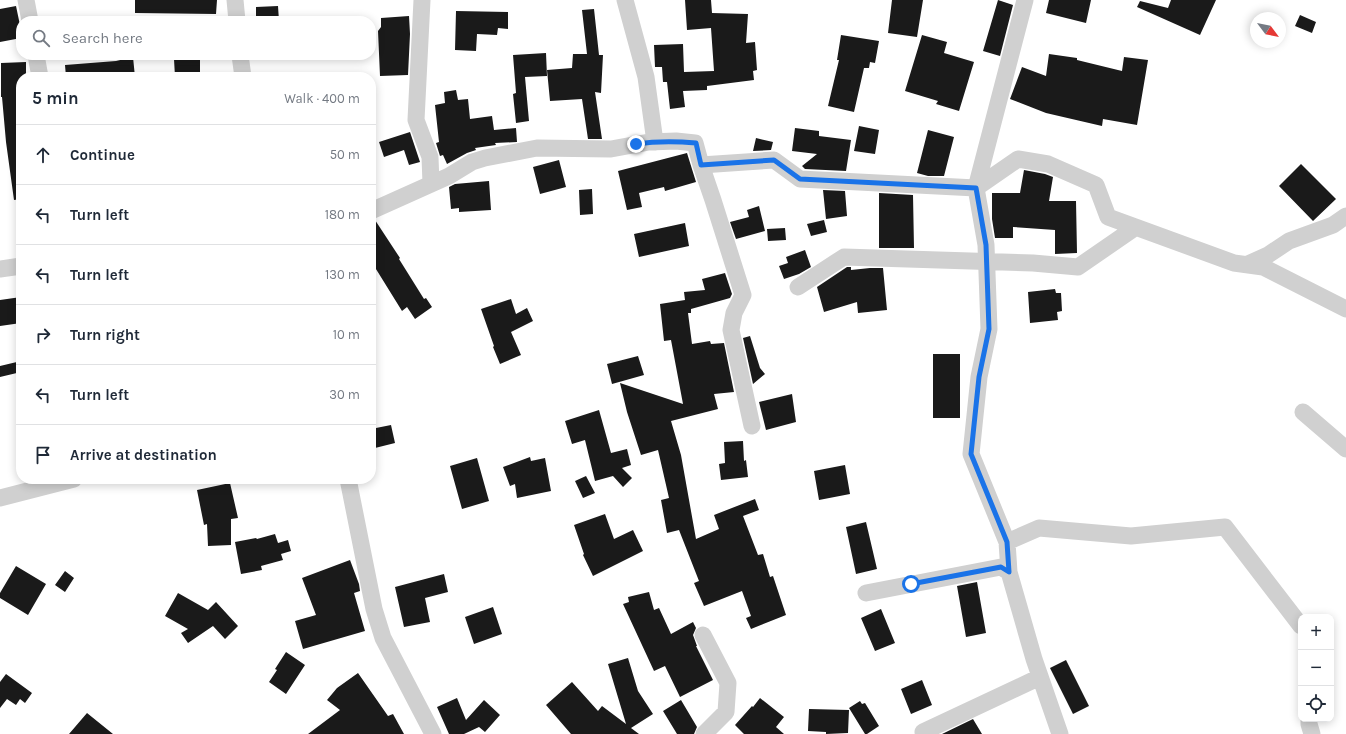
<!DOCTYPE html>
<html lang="en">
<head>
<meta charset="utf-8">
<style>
	body { margin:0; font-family:Karla,sans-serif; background:#f6f6f7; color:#1f2937 }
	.controls { position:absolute; right:12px; bottom:12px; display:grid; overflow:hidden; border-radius:8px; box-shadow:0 2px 10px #0003 }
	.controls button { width:36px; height:36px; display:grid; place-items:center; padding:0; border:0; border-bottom:1px solid #e0e1e3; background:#fff; color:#1f2937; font:20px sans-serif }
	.compass { position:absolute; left:1250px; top:12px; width:36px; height:36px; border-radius:50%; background:#fff; box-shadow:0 2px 10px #0003; rotate:122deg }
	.stop { position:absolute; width:12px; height:12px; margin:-9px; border:3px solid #1a73e8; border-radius:50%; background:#fff }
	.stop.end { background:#1a73e8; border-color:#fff; box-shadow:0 1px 4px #0008 }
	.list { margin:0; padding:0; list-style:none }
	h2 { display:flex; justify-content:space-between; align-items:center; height:52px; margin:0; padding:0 16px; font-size:17px }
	h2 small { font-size:13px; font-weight:400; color:#747a83 }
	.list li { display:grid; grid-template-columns:26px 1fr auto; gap:12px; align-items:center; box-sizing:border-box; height:60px; padding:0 16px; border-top:1px solid #e0e1e3 }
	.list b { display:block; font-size:15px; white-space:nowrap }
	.list em { font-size:13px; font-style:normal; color:#747a83 }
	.icon { flex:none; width:22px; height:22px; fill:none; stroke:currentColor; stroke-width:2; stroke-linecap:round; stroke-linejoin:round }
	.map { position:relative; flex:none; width:1346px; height:734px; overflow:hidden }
	.search { position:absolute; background:#fff; box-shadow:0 2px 10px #0003; left:16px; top:16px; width:360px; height:44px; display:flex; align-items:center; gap:10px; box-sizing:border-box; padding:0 14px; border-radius:16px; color:#747a83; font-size:15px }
	.panel { position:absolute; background:#fff; box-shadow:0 2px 10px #0003; left:16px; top:72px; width:360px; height:412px; border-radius:16px }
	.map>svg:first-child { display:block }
	.building { fill:#1a1a1a }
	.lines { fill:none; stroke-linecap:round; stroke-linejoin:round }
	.minor { stroke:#d0d0d0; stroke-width:17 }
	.route { stroke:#1a73e8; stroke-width:5 }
</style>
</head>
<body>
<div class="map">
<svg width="1346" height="734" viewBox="0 0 1346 734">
	<rect width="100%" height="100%" fill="#fff"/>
	<path class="building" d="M135 0H217L216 14 135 13Z
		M685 0H711L712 13 748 14 746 43 755 42 757 70 753 71 754 80 707 86V90L683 91 685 107 670 109 667 82H663L662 67H655L654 45 683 44 684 72 714 71 711 28 687 30Z
		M892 0H923L917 37 888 33Z
		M998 0 1013 5 1000 56 983 51Z
		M1049 0H1091L1086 23 1046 13Z
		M1171 0H1216L1200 35 1137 7 1140 1 1168 8Z
		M16 6 21 30V38L0 42V9Z
		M278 6 279 21H256V7Z
		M594 9 599 55H603L601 93 595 92 602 139H588L582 99 550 101 547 70 572 68 573 54H587L582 10Z
		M456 11 508 12V29L498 28 497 35 477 34 476 51 455 50Z
		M1300 15 1316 22 1312 33 1295 26Z
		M409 16 410 34 408 75 380 76 378 31 381 27V18Z
		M841 35 879 41 875 63 870 62 869 68H864L854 112 828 106 839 60H837Z
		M922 35 947 42 944 53 974 62 959 111 936 104 938 101 905 91Z
		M546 53 547 76 525 77 529 121 516 123 513 94 516 93 513 55Z
		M1049 54 1077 58V60L1122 71 1124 57 1148 60 1137 125 1103 119 1102 126 1046 113 1010 99 1022 67 1046 76Z
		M133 57 135 77H66L65 65 116 61Z
		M200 58V77H175L174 59Z
		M26 62V77H21V199L14 200 6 142 2 97H1V63Z
		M456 90 458 100 468 99 470 119 492 116 494 130 516 128 517 142 495 143 496 145 475 148 476 150 467 153 447 164 443 155 440 156 436 143 439 142 435 105 445 103 444 92Z
		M859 126 879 130 875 154 854 151Z
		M795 128 819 131V136L851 140 846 171 805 169 802 166 817 154 792 151Z
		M928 130 954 137 944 176H928L917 173Z
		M410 132 420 162 409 165 404 150 384 157 379 142Z
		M756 138 773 142 771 150 753 151Z
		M687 153 696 182 665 191 664 187 639 193 642 207 627 210 618 171Z
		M559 160 566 187 540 194 533 167Z
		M1301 164 1336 199 1313 221 1279 186Z
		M1024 170 1045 174 1053 177 1049 201H1076L1077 253 1055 254V230L1013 227V238H995L992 219V193H1020Z
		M489 181 491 210 459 212V208L451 209 449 187 455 184Z
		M592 189 593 214 580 215 579 190Z
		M823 190 845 191 847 216 826 219Z
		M879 193 913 195 914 248H879Z
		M759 206 765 231 736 239 730 222 749 217 747 210Z
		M375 220 396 252 400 258 399 259 424 299 426 298 432 307 415 319 407 307 402 311 371 261V221Z
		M824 220 827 232 811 236 807 224Z
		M685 223 689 246 639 257 634 234Z
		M785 228 786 240 768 241 767 229Z
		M805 250 811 267 799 274 784 279 779 266 788 263 786 257Z
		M847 267H851V270L870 268H883L887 310 858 313 857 302 824 312 817 287Z
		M725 273 732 294 730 298 691 309V313H688L692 344 710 341 711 344 724 343 734 392 714 394 718 409 671 421 681 455 696 539 719 529 714 515 755 499 759 510 743 516 758 555 763 554 770 577 773 576 786 615 751 629 746 618 751 616 742 591 704 606 694 583 699 581 679 530 667 533 661 500 669 498 658 450 641 455 627 412 620 383 683 404 671 340 664 341 660 304 685 300 684 292 705 290 702 279Z
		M1055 289 1056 293H1061L1062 311 1057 312 1058 320 1030 323 1028 292Z
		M21 297V323L0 326V300Z
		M511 299 516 314 527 308 533 321 511 332 521 355 500 364 493 347 494 346 481 309Z
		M750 336 760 368 765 374 753 384 743 338Z
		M933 354H960V418H933Z
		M638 356 644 375 612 384 607 364Z
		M21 361V372L0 377V366Z
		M792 394 796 422 766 430 759 402Z
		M599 410 611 453 627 449 631 465 622 468 632 478 623 487 613 476 595 481 585 440 572 444 565 421Z
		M391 425 395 443 371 449V429Z
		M743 441 744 461 746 460 748 477 721 480 719 464 725 463 724 442Z
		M530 457 531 461 545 458 551 491 517 498 515 484 510 486 503 467Z
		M477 458 489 501 462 509 450 466Z
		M845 465 850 494 819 500 814 471Z
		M586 476 595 493 583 498 575 481Z
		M230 483 238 518 231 519V545L208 546 207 524 204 525 197 490Z
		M605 514 614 539 633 530 643 551 593 576 583 555 584 554 574 525Z
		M866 522 877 569 856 574 846 527Z
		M275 534 278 543 288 540 291 551 281 554 283 560 261 566 262 570 241 574 235 542 256 538 257 539Z
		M350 560 359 584 360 591 354 593 365 631 303 649 295 621 316 615 302 578Z
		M16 566 46 584 28 615 0 598V593Z
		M65 571 74 578 65 592 55 585Z
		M444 574 448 592 425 598 430 622 404 627 395 587Z
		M977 582 986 633 966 637 957 586Z
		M649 592 654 610 659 608 671 634 693 622 696 628 693 635 697 646H696L713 680 680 697 665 666 654 671 623 604 629 602 628 597Z
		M178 593 208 610 216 602 238 626 225 639 213 626 188 643 181 633 188 629 165 616Z
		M493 607 502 634 474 644 465 617Z
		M881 609 895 643 875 651 861 618Z
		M286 652 305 665 286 694 269 682 277 670 275 669Z
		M628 658 638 691 653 714 631 728 639 734H571L546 705 572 682 598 711 602 706 626 724 608 664Z
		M1066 660 1089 706 1073 714 1050 668Z
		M358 673 388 716 393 714 404 734H308L340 710 327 700 337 688Z
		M6 674 32 693 25 703 20 699 16 705 7 699 0 708V682Z
		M922 680 932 705 911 714 901 689Z
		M457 698 466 720 484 700 500 715 485 732 479 727 464 734H449L437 707Z
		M760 698 784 717 776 727 784 734H744L735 725 752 706 753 707Z
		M681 700 697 727 694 734H677L663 711Z
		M860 701 862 704 865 703 879 726 867 734H865L849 708Z
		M809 709 849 710 848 733 826 734V732L808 731Z
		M87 713 113 734H69Z
		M973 719 982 734H942Z"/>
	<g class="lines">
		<path class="minor" d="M26 0 30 21
			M235 0 237 21
			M422 0 416 120 430 157 431 184
			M625 0 646 77 655 142
			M36 55 40 77
			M240 55 243 77
			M701 165 774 160 800 179 976 188 1018 159 1048 164 1096 185 1108 217 1234 263 1263 267 1346 309
			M371 211 449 176 472 162 485 158 537 148 611 149 649 142 676 141 695 143 701 165 713 200 743 295 734 313 731 330 752 426
			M1248 264 1268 255 1289 241 1333 225 1346 216
			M0 269 21 266
			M798 287 844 257 1033 263 1078 267 1136 227
			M1303 412 1346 449
			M348 479 374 609 383 638 433 734
			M0 498 74 479
			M1007 542 1039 528 1131 536 1225 527 1301 626
			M1009 572 1007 542 971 454 979 377 989 329 986 245 976 188 1025 0
			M866 593 1001 567 1009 572 1034 659 1060 734
			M703 635 728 683 726 712 704 734
			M1309 719V724L1312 734
			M923 732 1040 677"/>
	</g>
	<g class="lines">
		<path class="route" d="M636 144C656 141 675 141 696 143L701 165 774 160 800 179 976 188 986 245 989 329 979 377 971 454 1007 542 1009 572 1001 567 911 584"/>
	</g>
</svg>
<div class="controls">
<button>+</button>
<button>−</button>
<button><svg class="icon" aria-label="locate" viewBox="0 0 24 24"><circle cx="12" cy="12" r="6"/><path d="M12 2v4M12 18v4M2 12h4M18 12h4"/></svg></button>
</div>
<svg class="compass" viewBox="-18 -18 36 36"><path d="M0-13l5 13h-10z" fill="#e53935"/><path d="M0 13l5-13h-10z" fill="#747a83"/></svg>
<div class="stop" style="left:911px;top:584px"></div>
<div class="stop end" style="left:636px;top:144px"></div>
<div class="search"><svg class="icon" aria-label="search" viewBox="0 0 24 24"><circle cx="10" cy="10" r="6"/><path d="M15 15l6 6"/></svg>Search here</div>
<section class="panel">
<h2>5 min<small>Walk · 400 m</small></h2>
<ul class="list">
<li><svg class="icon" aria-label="ahead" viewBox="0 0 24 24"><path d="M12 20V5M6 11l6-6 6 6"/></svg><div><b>Continue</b></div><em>50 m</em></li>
<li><svg class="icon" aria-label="left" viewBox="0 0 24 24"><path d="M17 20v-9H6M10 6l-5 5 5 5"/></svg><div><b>Turn left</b></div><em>180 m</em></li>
<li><svg class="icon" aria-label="left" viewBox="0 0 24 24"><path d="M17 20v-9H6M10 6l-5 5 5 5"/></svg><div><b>Turn left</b></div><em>130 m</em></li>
<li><svg class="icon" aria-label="right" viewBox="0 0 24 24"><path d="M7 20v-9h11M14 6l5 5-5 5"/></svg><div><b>Turn right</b></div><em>10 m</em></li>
<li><svg class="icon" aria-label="left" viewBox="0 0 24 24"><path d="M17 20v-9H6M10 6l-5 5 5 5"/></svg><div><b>Turn left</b></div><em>30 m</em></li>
<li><svg class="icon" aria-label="arrive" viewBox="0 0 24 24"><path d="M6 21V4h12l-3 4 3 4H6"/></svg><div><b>Arrive at destination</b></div></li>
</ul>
</section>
</div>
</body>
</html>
